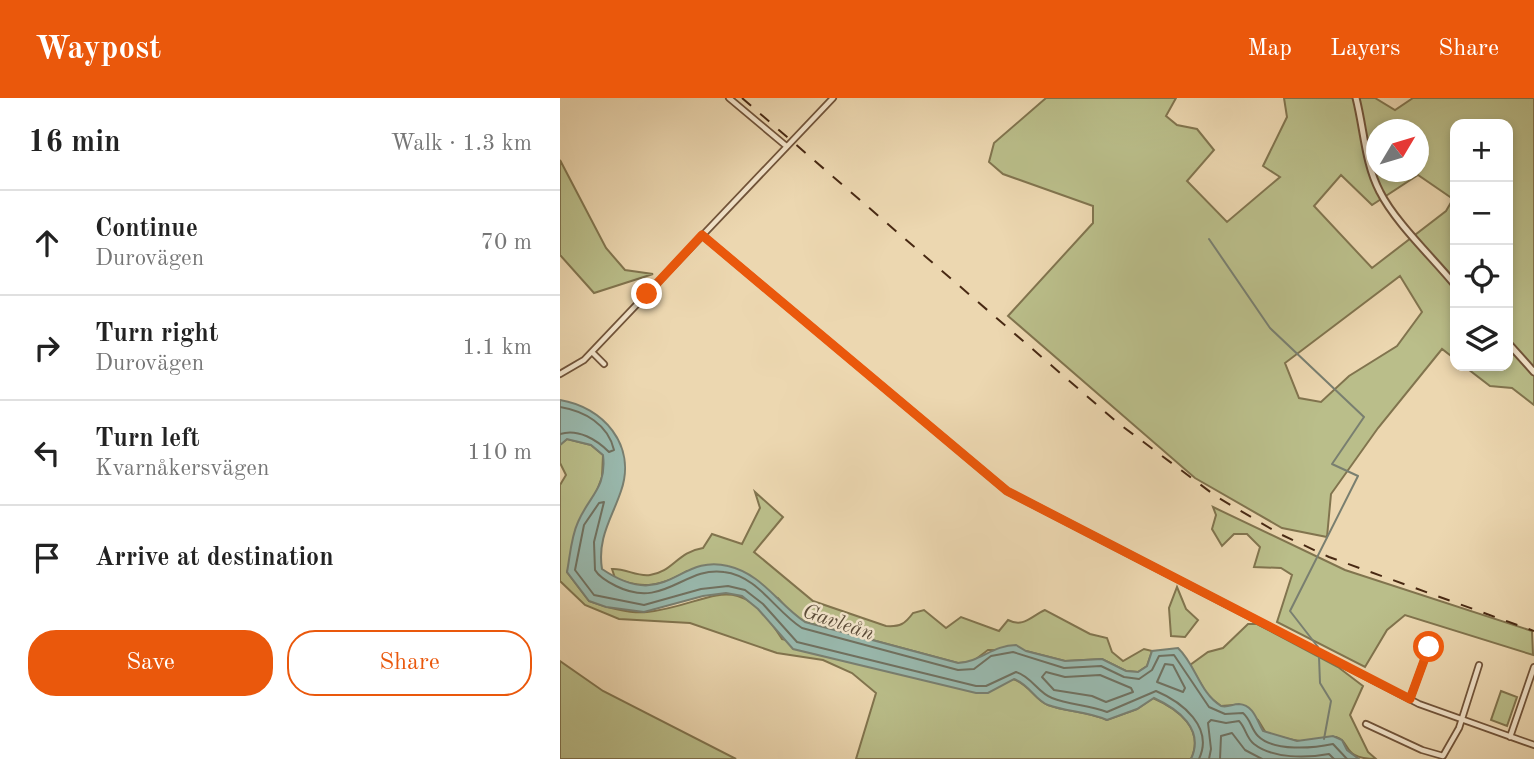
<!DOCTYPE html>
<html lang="en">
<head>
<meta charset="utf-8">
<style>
	body { margin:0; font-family:"Old Standard TT",serif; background:#f6f6f6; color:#222 }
	.controls { position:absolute; right:21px; top:21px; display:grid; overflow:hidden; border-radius:14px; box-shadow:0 4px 10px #0003 }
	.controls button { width:63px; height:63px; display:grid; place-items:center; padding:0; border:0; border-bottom:2px solid #e0e0e0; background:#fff; color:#222; font:35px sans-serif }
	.compass { position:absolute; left:806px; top:21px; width:63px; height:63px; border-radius:50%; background:#fff; box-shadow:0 4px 10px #0003; rotate:52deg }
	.stop { position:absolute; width:21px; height:21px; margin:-16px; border:5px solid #ea580c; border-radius:50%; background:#fff }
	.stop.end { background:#ea580c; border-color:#fff; box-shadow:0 2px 7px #0008 }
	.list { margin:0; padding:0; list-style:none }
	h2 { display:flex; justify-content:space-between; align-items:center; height:91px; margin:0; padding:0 28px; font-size:30px }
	h2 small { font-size:23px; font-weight:400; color:#767676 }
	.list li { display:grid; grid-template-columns:46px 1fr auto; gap:21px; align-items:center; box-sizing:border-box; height:105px; padding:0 28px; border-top:2px solid #e0e0e0 }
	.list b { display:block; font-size:26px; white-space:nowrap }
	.list p { margin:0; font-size:23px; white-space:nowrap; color:#767676 }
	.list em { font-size:23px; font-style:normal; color:#767676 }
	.actions { display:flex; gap:14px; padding:21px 28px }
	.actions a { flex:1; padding:16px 0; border:2px solid #ea580c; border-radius:28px; text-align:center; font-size:24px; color:#ea580c }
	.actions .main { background:#ea580c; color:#fff }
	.icon { flex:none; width:38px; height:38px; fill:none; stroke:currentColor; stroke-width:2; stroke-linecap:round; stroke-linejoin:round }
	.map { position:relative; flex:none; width:974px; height:661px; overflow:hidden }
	header { display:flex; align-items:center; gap:42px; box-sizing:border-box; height:98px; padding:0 35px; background:#ea580c; color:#fff }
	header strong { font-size:33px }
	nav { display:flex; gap:38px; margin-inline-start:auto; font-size:24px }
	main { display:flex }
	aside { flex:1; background:#fff }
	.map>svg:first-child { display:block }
	.green { fill:#babe8a; stroke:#81744e; stroke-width:2; fill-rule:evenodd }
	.water { fill:#99b9ae; stroke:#797f70; stroke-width:2 }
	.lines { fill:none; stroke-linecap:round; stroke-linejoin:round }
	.shore { stroke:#707160; stroke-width:2 }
	.stream { stroke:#797f70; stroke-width:2 }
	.minor-casing { stroke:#71543a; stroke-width:8 }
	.tertiary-casing { stroke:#71543a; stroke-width:9 }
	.minor { stroke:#f3e5cc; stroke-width:4.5 }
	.tertiary { stroke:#f3e5cc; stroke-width:5 }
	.rail { stroke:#482913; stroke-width:2; stroke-dasharray:12 12; stroke-linecap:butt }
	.route { stroke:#ea580c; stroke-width:9 }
	.labels { text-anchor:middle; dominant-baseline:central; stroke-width:5; stroke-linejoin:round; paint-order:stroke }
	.water-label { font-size:21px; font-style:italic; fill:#5c4d3a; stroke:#f3e5cc }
</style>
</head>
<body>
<header>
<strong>Waypost</strong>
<nav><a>Map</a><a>Layers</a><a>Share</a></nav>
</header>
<main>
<aside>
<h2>16 min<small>Walk · 1.3 km</small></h2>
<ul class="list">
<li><svg class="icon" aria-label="ahead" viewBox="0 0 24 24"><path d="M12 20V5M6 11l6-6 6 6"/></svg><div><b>Continue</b><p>Durovägen</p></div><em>70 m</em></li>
<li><svg class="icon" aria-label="right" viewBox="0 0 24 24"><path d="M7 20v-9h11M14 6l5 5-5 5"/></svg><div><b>Turn right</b><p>Durovägen</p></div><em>1.1 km</em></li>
<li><svg class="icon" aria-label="left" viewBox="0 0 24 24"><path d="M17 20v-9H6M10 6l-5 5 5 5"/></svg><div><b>Turn left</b><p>Kvarnåkersvägen</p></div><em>110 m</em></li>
<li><svg class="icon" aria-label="arrive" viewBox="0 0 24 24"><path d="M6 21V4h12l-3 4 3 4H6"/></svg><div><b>Arrive at destination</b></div></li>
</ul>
<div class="actions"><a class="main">Save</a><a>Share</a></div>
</aside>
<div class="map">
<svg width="974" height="661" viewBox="0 0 974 661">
	<rect width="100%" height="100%" fill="#ecd7b0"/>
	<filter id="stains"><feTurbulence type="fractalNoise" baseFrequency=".00286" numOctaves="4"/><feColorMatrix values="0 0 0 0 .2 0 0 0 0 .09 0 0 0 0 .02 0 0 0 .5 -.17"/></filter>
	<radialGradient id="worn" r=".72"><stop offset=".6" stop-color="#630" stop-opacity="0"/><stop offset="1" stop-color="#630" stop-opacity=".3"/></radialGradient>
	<path class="green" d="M486 0H616L606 18 617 27 637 31 654 52 627 83 667 124 720 79 703 68 727 19 724 0H815L835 12 853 0H974V307L952 290 930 288 904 268H948V26H895V261L882 251 818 330 771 396 767 439 722 430 635 380 448 218 533 125V108L443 76 429 64 434 45ZM816 32H858V74H816ZM781 77 812 107 858 77 893 101 886 113 812 170 754 108ZM840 178 862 214 837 248 789 278 761 304 739 300 725 265Z
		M0 62 46 150 65 172 93 176 34 195 0 157Z
		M7 341 31 347 43 357 42 379 7 474 29 503C46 509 69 516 87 514 152 507 176 466 222 541L441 586 453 581C469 586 475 602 488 607 507 614 527 613 547 622L577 611 593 600C618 611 645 631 631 661H296L316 595 292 575 263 562 217 555 130 525 59 521 25 507 0 483V387L6 377 0 365V347Z
		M195 394 223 419 194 454 253 503 326 528C340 529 345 526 353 515L364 512 386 530 401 519 439 533 448 522C464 530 471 518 485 512L530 536 547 540 552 554 563 563 584 551 592 553 587 568 578 574 566 573 542 561 505 563 466 553 428 552 412 564 398 565 245 524 230 514 218 500 127 473C103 488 81 492 55 480L52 471C65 470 77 479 90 477 113 474 117 454 143 450L152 436 182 446 200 410Z
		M653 409 785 472 972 533 973 557 845 517 827 532 805 569 717 524 732 477 721 470 694 469 700 449 687 436H674L662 448 652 431 656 417Z
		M617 489 626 511 638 522 625 539 611 538 609 510Z
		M688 526H697L778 569 803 588 790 617 808 654 816 661C781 661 792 644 776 639 769 638 762 642 755 643 738 645 722 639 706 635L698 622 674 607 661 608 648 598 630 567 648 554 663 550Z
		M0 563 43 593 176 661H0Z
		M941 593 957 599 947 628 931 622Z"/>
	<path class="water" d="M0 302C43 309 77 347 61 393 52 420 37 440 42 471 107 515 118 455 168 468 202 476 217 505 245 524L398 565C420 564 433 547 456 547L466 553 505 563 542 561 566 573 578 574 587 568 592 553 618 550C636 567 639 594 661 608 668 610 672 606 679 606 694 607 697 623 703 633L737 643 773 638 782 642 787 652 799 661H631C645 631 618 611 594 600L577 611 547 622C527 613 507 614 488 607 475 602 469 586 454 581L428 595H416L233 551 198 511 182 498 166 495 143 498 84 514 46 509 29 503 7 474C10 458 11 439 18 424 29 398 47 390 43 357L31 347 7 341 0 347Z"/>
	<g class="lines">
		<path class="shore" d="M0 309C24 313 48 326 54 352L49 354C37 342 18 330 0 336
			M605 566 613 567 625 590 623 594 597 584Z
			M486 574 505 579 540 577 571 590 573 594 546 604 532 598 494 592 482 579Z
			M639 661C654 629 622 604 596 593L547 614C529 607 509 607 492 600 478 595 472 579 456 574L426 588H416L237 544 203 506 185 492 168 488 141 491 84 507 34 497 15 472 24 427 39 405 44 404 34 444 35 472C39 479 48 484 56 488 104 512 124 468 164 474 198 478 215 513 242 530L398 572 414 571 431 558 453 554 504 570 541 568 564 579 579 581 592 572 599 558 614 557 649 609 665 616 683 615C691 622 691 631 698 638 714 654 754 650 773 646L787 661
			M649 661 651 651 648 625 651 622 666 625 679 623C686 630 686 640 694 646 713 661 747 660 769 656L774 661
			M660 661 661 638 672 635 685 652 702 661"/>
		<path class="stream" d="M649 141 710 230 804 319 772 366 798 378 730 513 758 549
			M759 559 760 585 771 603 764 641"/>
		<g class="minor-casing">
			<path id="minor" d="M169 0 225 47
				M142 137 447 393 859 606 974 647
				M32 254 44 266
				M0 276 24 262 273 0
				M850 601 869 549
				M806 626 862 652 883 658 899 630 919 567
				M950 639 974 569"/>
		</g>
		<g class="tertiary-casing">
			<path id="tertiary" d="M796 0C804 31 805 66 820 94 835 124 873 160 895 187
				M948 245 974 274"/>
		</g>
		<use href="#minor" class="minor"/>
		<use href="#tertiary" class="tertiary"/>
		<path class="rail" d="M182 0 558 325 657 399 720 436 769 459 974 533"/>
	</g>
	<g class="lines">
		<path class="route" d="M87 196 142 137 447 393 850 601 869 549"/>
	</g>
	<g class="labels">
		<g class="water-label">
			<text transform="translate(278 525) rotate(19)">Gavleån</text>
		</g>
	</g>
	<rect width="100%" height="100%" filter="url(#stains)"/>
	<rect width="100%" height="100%" fill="url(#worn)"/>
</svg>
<div class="controls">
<button>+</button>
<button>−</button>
<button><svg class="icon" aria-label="locate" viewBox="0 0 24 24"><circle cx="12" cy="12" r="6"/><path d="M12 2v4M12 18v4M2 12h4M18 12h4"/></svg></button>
<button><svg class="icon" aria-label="layers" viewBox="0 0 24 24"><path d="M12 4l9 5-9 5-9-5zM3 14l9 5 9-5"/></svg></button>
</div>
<svg class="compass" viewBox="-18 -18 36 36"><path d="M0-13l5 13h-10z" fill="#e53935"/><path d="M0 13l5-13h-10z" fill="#767676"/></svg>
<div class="stop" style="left:869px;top:549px"></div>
<div class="stop end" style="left:87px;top:196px"></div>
</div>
</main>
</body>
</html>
